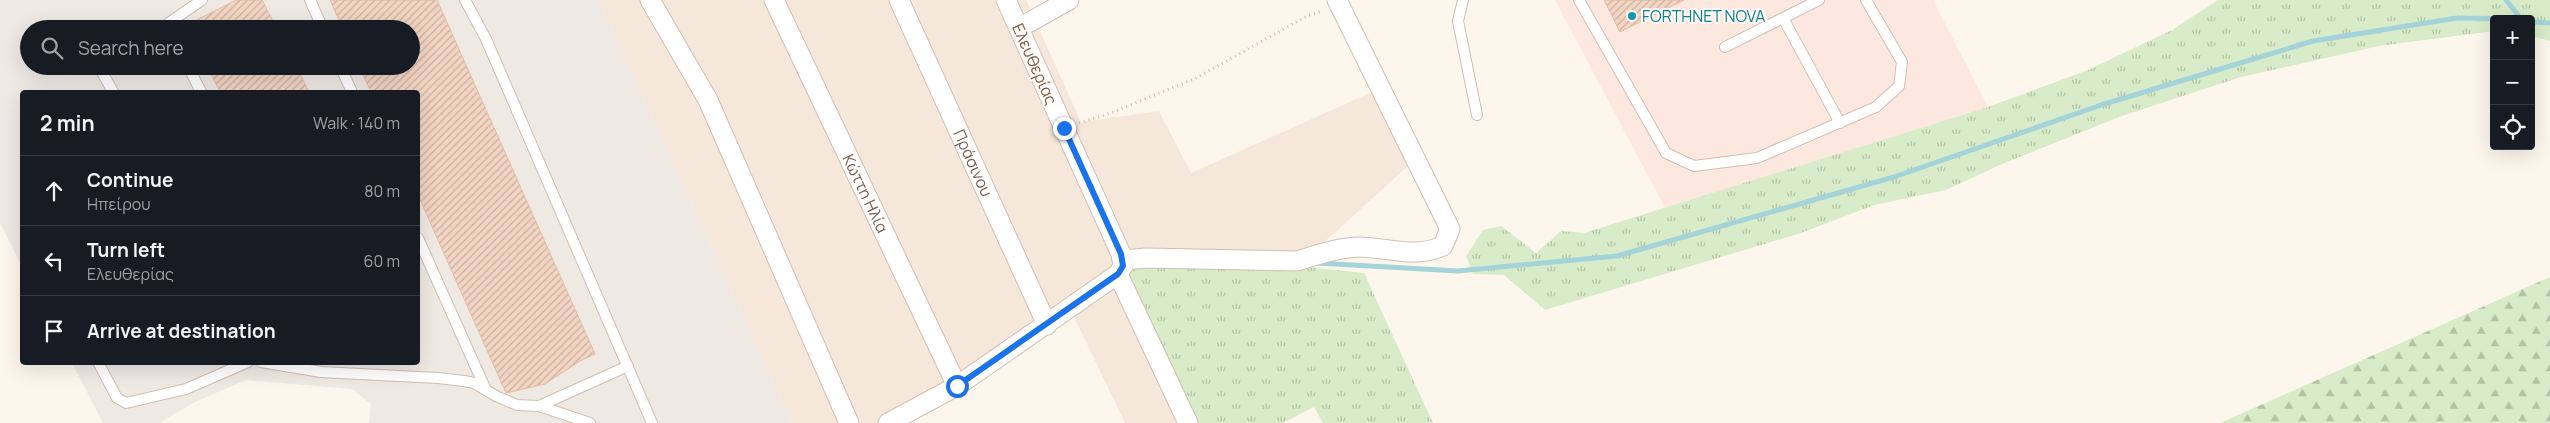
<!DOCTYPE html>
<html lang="en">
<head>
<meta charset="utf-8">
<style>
	body { margin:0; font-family:Manrope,sans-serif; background:#20242c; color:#f1f3f6 }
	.controls { position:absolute; right:15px; top:15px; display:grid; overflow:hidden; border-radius:5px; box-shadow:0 5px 20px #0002 }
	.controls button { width:45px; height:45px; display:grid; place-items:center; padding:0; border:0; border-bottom:1px solid #363941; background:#171b24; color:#f1f3f6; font:25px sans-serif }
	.stop { position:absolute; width:15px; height:15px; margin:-11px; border:4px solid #1a73e8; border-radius:50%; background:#fff }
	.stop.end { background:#1a73e8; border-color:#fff; box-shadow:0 1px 5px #0008 }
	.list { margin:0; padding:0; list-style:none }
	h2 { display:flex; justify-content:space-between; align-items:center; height:65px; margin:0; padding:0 20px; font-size:21px }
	h2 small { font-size:16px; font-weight:400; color:#9ea1a6 }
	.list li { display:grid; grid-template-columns:32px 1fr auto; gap:15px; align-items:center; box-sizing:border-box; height:70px; padding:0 20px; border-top:1px solid #363941 }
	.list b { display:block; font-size:19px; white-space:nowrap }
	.list p { margin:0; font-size:16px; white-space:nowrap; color:#9ea1a6 }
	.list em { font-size:16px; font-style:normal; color:#9ea1a6 }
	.icon { flex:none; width:28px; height:28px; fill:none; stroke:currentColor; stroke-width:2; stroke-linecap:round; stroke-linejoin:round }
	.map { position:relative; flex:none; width:2550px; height:423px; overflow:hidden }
	.search { position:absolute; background:#171b24; box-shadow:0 5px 20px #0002; left:20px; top:20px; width:400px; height:55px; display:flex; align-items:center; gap:12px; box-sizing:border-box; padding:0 18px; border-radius:28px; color:#9ea1a6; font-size:19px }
	.panel { position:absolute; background:#171b24; box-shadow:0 5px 20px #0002; left:20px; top:90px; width:400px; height:275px; border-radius:5px }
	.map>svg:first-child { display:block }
	.residential { fill:#f5e8da }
	.commercial { fill:#fde8e0 }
	.industrial { fill:#efe9e4; fill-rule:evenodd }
	.grass { fill:url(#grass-tufts) }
	.forest { fill:url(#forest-firs) }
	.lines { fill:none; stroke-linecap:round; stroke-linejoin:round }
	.stream { stroke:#a5d3da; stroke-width:5 }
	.building { fill:url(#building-hatch); stroke:#e6bba3 }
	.lane-casing { stroke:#d1beb0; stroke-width:12 }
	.street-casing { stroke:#d1beb0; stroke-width:21 }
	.path { stroke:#d9b8a5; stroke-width:3; stroke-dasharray:1 4; stroke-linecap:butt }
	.lane { stroke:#fff; stroke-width:10 }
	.street { stroke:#fff; stroke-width:19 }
	.route { stroke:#1a73e8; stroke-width:6 }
	.culture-dot { fill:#0f9aa8; stroke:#fffaf3; stroke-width:2 }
	.labels { text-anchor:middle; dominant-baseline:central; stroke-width:4; stroke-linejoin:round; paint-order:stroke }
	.culture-label { font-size:16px; fill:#0d838f; stroke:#fffaf3; text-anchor:start }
	.street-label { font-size:16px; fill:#7a5c4d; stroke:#fffaf3 }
</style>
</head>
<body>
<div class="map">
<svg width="2550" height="423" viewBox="0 0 2550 423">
	<defs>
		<pattern id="grass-tufts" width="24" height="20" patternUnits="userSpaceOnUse" patternTransform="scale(1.25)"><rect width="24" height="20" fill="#d8ecc9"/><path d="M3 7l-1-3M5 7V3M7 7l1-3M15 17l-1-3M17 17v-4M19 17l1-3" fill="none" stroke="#b4c2a5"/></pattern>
		<pattern id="forest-firs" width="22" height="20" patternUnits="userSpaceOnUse" patternTransform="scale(1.25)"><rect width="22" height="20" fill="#d8ecc9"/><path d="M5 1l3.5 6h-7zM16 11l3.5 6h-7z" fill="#b4c2a5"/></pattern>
		<pattern id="building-hatch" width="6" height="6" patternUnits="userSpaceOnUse" patternTransform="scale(1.25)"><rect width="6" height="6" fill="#f3d5c3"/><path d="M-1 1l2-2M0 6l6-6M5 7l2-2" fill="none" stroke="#cab0a1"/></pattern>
	</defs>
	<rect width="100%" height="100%" fill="#fdf6ec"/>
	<path class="residential" d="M599 0H1026L1081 122 1159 111 1191 173 1372 92 1408 166 1298 266 1183 423H1125L1073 315 905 423H792Z"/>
	<path class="commercial" d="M1555 0H1933L1988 107 1665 208Z"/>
	<path class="industrial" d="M0 0H599L792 423H369L371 404 352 389 246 380 195 402 159 423H103L72 363 418 362V92H22V267L0 223ZM29 29H411V66H29Z"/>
	<path class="grass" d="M2218 0H2550V41L2531 36V19H2494V31L2379 46 2241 77 2119 117 2002 164 1946 190 1874 205 1801 233 1545 310 1504 275 1473 274 1466 256 1483 230 1501 226 1536 253 1561 231 1584 233 1988 107 2088 70 2172 30Z
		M1138 260 1298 266 1364 273 1433 423H1323L1314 407 1283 423H1195L1126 277Z"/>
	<path class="forest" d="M2550 277V423H2220Z"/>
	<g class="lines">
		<path class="stream" d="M2506 0 2521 19
			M2531 22 2550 23
			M1317 263 1458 271 1617 256 1894 177 2101 105 2313 41 2457 18 2521 19"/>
	</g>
	<path class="building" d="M236 0H262L277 29H179Z
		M330 0H437L595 354 580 361 545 384 506 393 418 195V92H371L359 66H411V29H343Z
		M1604 0H1684L1620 32Z
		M207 66H296L309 92H220Z"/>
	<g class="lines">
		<g class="lane-casing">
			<path id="lane" d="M310 0 323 29
				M465 0 486 39 652 423
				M1463 0 1458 21 1477 115
				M1579 0 1666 153 1694 166 1757 158 1876 107 1899 86 1902 62 1866 0
				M1783 18 1840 123
				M160 29 202 0
				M1725 47 1819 0
				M102 66V72L113 92
				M188 66 201 92
				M340 66 352 92
				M418 238 486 390
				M98 362 117 398 126 403 186 389 248 362
				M261 362 321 372 438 378 464 381 474 383 496 396 517 405 539 406 590 423
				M539 406 628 366"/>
		</g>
		<g class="street-casing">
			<g id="street">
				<path d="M650 0 708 100 849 423"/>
				<path id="s1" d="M774 0 957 386"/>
				<path id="s2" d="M899 0 1047 325"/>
				<path d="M1019 28 1069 0"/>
				<path d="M1124 260 1146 258 1297 261C1316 255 1337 248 1358 247 1388 247 1414 259 1443 246L1450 229 1337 0"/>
				<path d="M1118 274 1188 423"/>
				<path d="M888 423 957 386 1118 274 1123 266 1121 254 1006 0"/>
			</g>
		</g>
		<path class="path" d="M1079 123 1111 113 1196 78 1309 15 1322 11"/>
		<use href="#lane" class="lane"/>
		<use href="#street" class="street"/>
	</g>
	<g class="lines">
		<path class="route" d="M957 386 1118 274 1123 266 1121 254 1064 128"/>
	</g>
	<circle class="culture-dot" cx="1632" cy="16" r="5"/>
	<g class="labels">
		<g class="culture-label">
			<text x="1642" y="16">FORTHNET NOVA</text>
		</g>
		<g class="street-label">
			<text transform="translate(1035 64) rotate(66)">Ελευθερίας</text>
			<text stroke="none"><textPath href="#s2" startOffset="179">Πράσινου</textPath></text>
			<text stroke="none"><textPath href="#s1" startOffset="214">Κώττη Ηλία</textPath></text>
		</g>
	</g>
</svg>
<div class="controls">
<button>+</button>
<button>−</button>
<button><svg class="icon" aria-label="locate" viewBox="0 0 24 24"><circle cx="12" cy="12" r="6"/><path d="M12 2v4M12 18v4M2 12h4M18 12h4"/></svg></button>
</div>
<div class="stop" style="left:957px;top:386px"></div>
<div class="stop end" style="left:1064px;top:128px"></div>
<div class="search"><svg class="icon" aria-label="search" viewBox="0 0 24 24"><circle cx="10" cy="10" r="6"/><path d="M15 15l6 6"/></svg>Search here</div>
<section class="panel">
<h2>2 min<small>Walk · 140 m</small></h2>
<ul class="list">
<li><svg class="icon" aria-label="ahead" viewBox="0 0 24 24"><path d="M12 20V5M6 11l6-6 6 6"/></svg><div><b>Continue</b><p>Ηπείρου</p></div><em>80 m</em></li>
<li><svg class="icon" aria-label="left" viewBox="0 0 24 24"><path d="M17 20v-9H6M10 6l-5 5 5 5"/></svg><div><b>Turn left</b><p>Ελευθερίας</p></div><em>60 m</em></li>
<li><svg class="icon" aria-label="arrive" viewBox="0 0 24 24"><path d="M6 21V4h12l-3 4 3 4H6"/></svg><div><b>Arrive at destination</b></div></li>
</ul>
</section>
</div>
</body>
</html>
